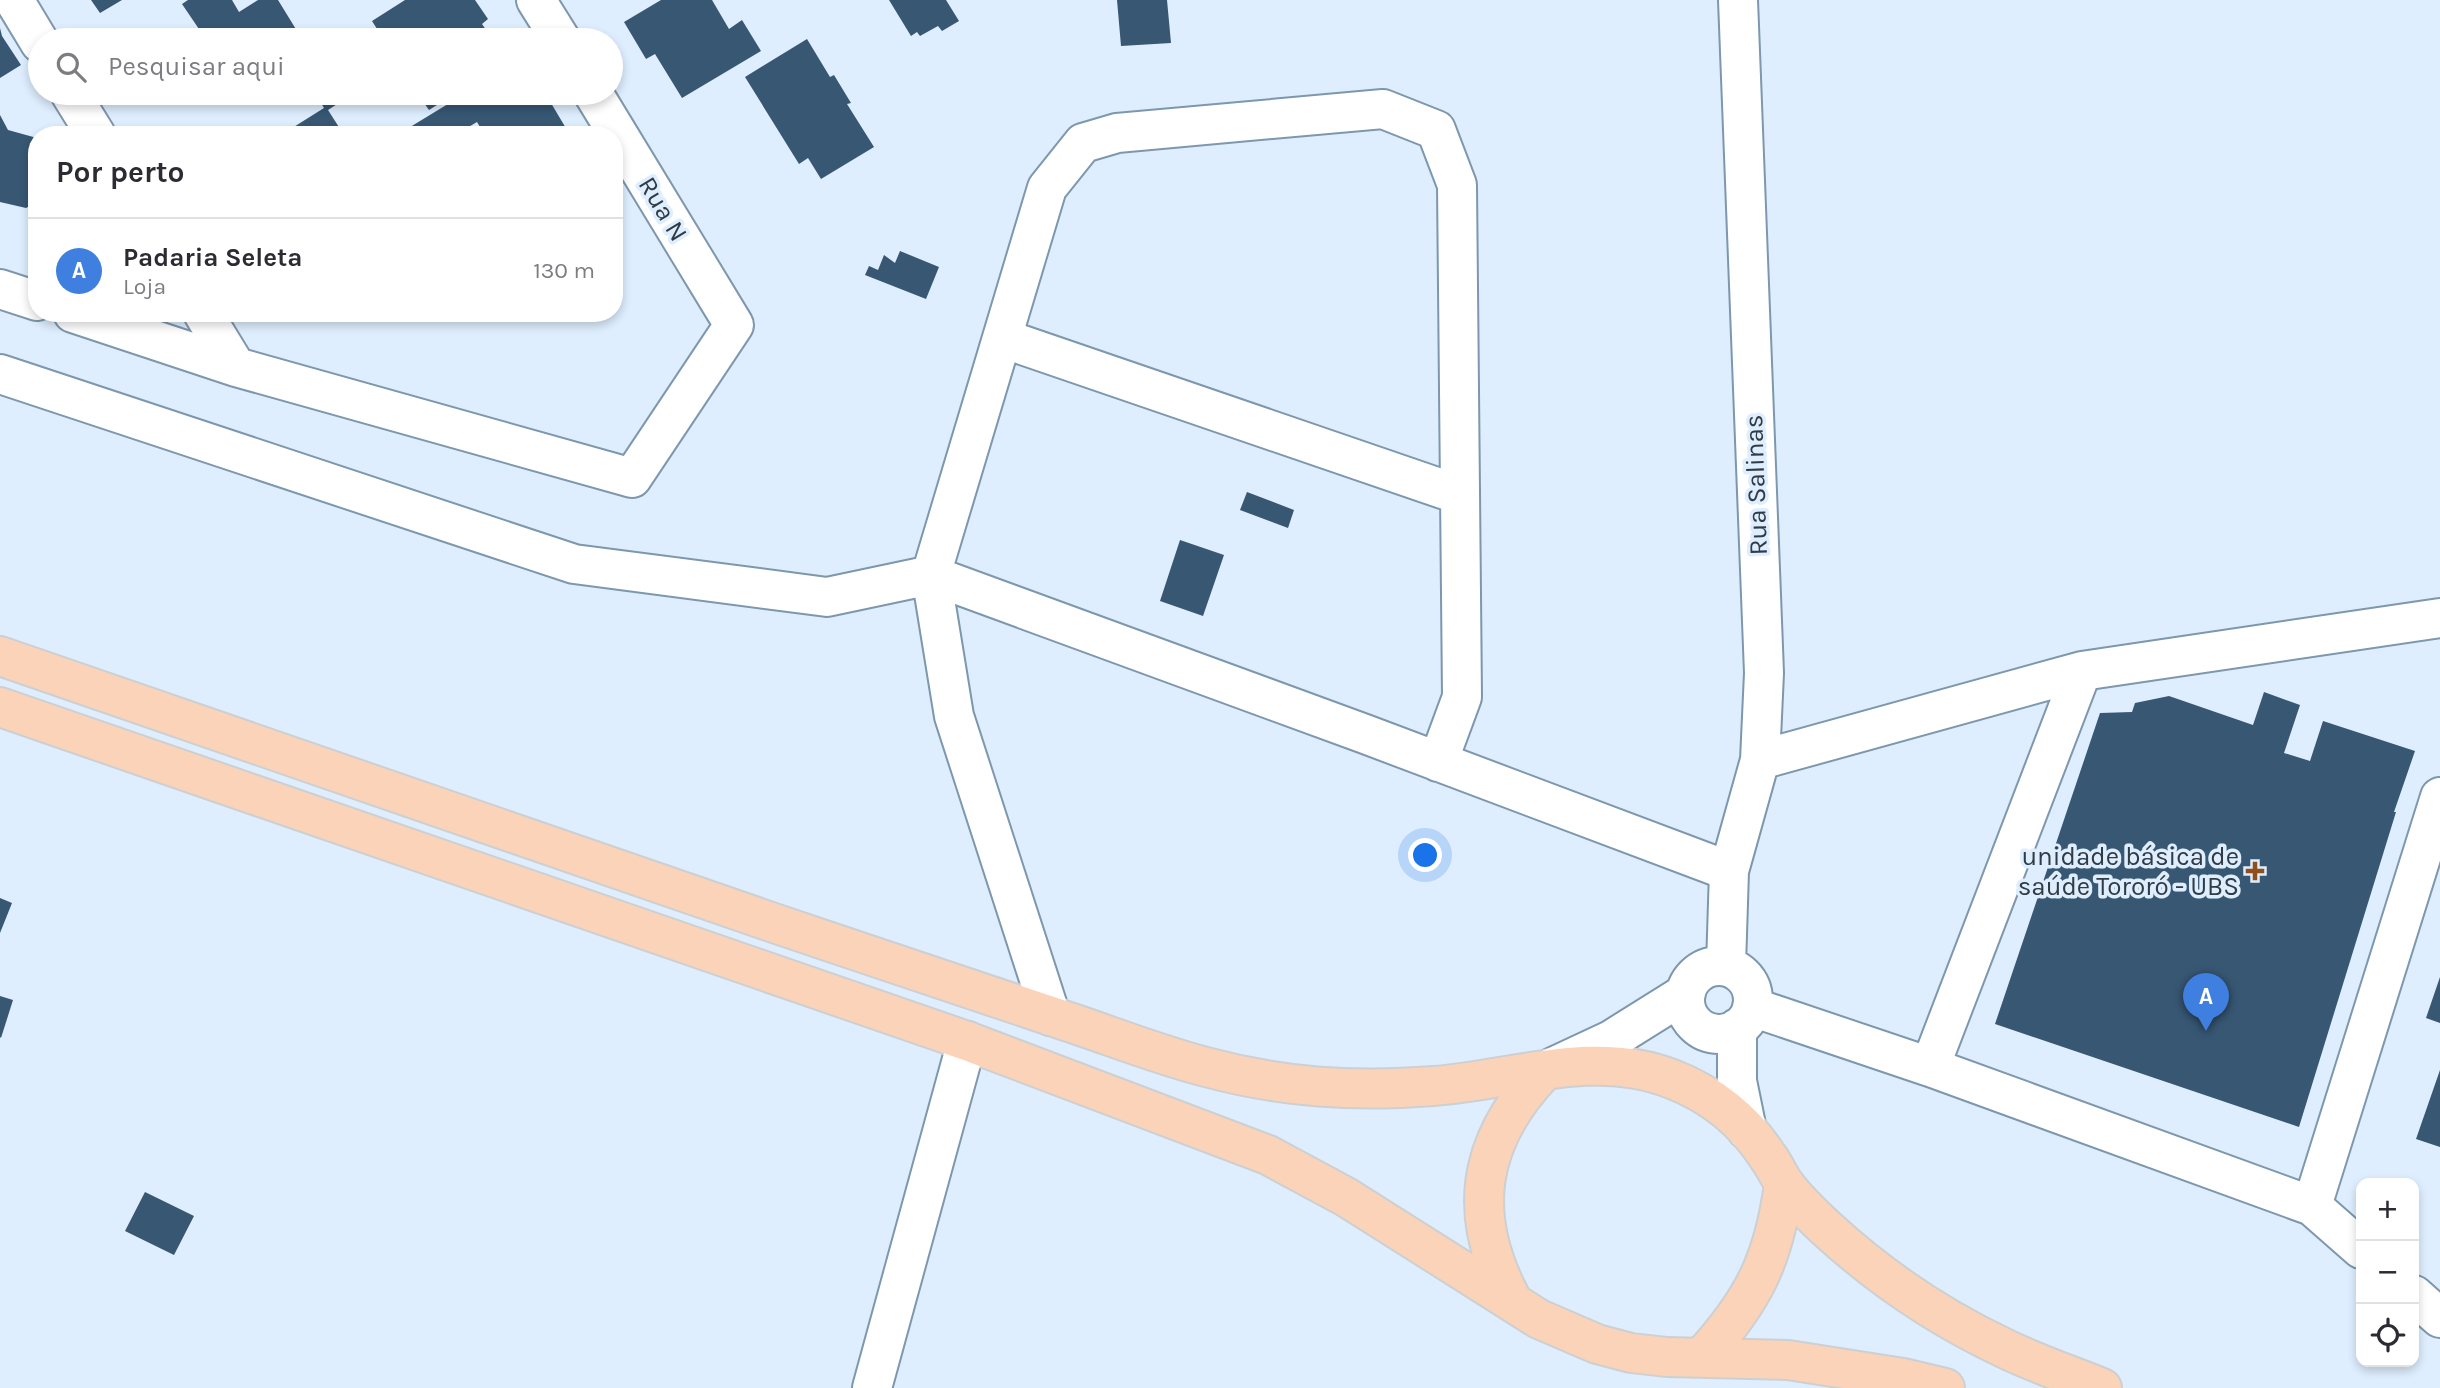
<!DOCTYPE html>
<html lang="pt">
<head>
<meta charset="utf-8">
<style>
	body { margin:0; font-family:Karla,sans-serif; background:#f2f2f3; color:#2b2b33 }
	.controls { position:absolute; right:21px; bottom:21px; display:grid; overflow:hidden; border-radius:14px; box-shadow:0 4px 10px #0003 }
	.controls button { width:63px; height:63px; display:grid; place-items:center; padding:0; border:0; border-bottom:2px solid #e1e1e2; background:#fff; color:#2b2b33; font:35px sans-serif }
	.you { position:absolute; left:1426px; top:856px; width:24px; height:24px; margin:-18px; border:5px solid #fff; border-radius:50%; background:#1a73e8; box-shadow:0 0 0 10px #1a73e833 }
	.badge { display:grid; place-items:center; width:46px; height:46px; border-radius:50%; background:#904f1b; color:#fff; font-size:23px; font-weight:700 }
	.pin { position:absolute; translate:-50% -58px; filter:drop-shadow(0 2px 4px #0008) }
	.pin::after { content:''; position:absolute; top:37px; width:24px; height:21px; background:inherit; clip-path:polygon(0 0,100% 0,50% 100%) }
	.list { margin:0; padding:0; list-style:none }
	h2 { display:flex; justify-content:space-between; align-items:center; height:91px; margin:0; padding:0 28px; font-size:30px }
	h2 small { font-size:23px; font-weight:400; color:#7c7c81 }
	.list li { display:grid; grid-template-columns:46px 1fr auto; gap:21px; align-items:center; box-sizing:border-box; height:105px; padding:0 28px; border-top:2px solid #e1e1e2 }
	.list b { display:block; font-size:26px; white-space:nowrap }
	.list p { margin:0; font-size:23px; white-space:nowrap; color:#7c7c81 }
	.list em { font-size:23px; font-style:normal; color:#7c7c81 }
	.icon { flex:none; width:38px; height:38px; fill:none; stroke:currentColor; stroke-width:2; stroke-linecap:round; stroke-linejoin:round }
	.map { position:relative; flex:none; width:2440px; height:1388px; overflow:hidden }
	.search { position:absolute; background:#fff; box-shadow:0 4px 10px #0003; left:28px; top:28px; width:595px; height:77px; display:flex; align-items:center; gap:18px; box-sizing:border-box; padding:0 24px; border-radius:38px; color:#7c7c81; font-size:26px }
	.panel { position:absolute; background:#fff; box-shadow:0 4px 10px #0003; left:28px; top:126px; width:595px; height:196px; border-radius:28px }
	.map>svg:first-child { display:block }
	.building { fill:#375773 }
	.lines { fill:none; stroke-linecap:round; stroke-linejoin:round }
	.minor-casing { stroke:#7d97ae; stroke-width:42 }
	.major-casing { stroke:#cdd0d2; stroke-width:42 }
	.minor { stroke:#fff; stroke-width:38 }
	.major { stroke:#fad3b8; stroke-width:38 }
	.poi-dot { fill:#904f1b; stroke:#deeefe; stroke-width:2.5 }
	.labels { text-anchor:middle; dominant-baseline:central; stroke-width:7; stroke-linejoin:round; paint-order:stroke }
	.street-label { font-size:26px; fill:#303b45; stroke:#deeefe }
	.poi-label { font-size:26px; fill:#303b45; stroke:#deeefe; text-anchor:end }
</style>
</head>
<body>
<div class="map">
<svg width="2440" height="1388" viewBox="0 0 2440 1388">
	<rect width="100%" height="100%" fill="#deeefe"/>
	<path class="building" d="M91 0H122L100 13Z
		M188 0H232L239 12 258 0H278L302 39 214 40 209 32 203 35 182 4Z
		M405 0H475L488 19 482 24 493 40H384L372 21Z
		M661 0H712L729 29 742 20 761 51 682 98 655 54 646 59 624 22Z
		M889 0H946L959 21 942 31 938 26 920 36 917 32 911 36Z
		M1117 0H1167L1171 43 1121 46Z
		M0 28 2 36 21 65 0 78Z
		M807 39 830 77 834 75 851 103 847 104 874 147 821 179 808 158 799 164 745 77Z
		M315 93H346L348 97 328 110 344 135H281L324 108Z
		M417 93H456L429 110Z
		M466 93H539L544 101 548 98 570 135H485L477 122 455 135H397Z
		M0 115 8 130 37 138V202L26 208 0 202Z
		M900 251 939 267 926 299 865 275 869 266 878 270 884 255 895 263Z
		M1247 492 1294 510 1288 528 1240 510Z
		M1180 540 1224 555 1203 616 1160 601Z
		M2264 692 2300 705 2284 753 2310 761 2323 721 2415 751 2394 812H2396L2299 1127 1995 1024 2100 713 2132 712 2135 703 2169 696 2253 725Z
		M0 898 12 903 0 933Z
		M2440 977V1023L2426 1018Z
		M0 996 13 1000 1 1038 0 1037Z
		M2440 1070V1147L2416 1139Z
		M145 1192 194 1216 174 1255 125 1231Z"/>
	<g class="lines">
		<g class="minor-casing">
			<path id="minor" d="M14 0 40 43
				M536 0 561 40
				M70 93 96 135
				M0 289 37 301
				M73 313 236 367 632 478 734 325 593 93
				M203 313 236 367
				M1002 338 1460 495
				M0 374 574 564 827 597 931 575 1365 734 1729 871
				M1760 760 2082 671 2440 618
				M1726 966 1729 871 1760 760 1764 673 1738 0
				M1685 1000a34 34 0 1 1 68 0a34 34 0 1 1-68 0Z
				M1752 1007 1930 1067 2312 1206 2361 1249
				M1051 1016 954 716 931 575 1047 188 1083 143 1117 133 1383 109 1436 130 1457 185 1462 697 1438 762
				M1737 1028V1081L1747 1130
				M1930 1067 2082 671
				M1551 1068 1611 1040 1686 993
				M2312 1206 2440 797
				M2414 1295 2440 1318
				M872 1388 967 1041"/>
		</g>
		<g class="major-casing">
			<path id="major" d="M0 656C257 744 514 833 771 922 865 954 959 985 1054 1017 1104 1033 1155 1054 1206 1067 1284 1088 1354 1092 1434 1086 1513 1080 1594 1048 1672 1079 1711 1094 1745 1121 1768 1157 1775 1166 1779 1177 1786 1186 1797 1201 1812 1215 1826 1228 1879 1277 1940 1318 2006 1349 2037 1364 2070 1375 2102 1388
				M0 707 967 1041 1268 1155 1346 1197 1539 1319 1597 1344 1631 1353 1667 1357 1788 1360 1903 1378 1945 1388
				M1513 1302C1466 1216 1476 1142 1544 1071
				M1702 1357C1753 1301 1774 1260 1784 1184"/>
		</g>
		<use href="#minor" class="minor"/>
		<use href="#major" class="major"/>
	</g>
	<path class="poi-dot" d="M2251.5 860.5h7v7h7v7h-7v7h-7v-7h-7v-7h7z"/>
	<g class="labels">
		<g class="street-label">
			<text transform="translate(663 209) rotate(59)">Rua N</text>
			<text transform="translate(1756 485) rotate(-92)">Rua Salinas</text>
		</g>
		<g class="poi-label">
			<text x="2239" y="856">unidade básica de<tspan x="2239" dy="30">saúde Tororó - UBS</tspan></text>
		</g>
	</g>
</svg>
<div class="controls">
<button>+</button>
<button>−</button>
<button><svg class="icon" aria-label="locate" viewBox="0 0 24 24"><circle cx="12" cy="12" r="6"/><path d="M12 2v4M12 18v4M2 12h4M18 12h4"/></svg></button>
</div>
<div class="you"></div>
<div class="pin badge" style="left:2206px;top:1031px;background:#3f7fe0">A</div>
<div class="search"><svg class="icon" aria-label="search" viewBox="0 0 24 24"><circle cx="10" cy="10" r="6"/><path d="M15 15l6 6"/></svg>Pesquisar aqui</div>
<section class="panel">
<h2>Por perto<small></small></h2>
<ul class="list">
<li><span class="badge" style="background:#3f7fe0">A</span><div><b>Padaria Seleta</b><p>Loja</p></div><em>130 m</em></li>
</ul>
</section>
</div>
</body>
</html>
